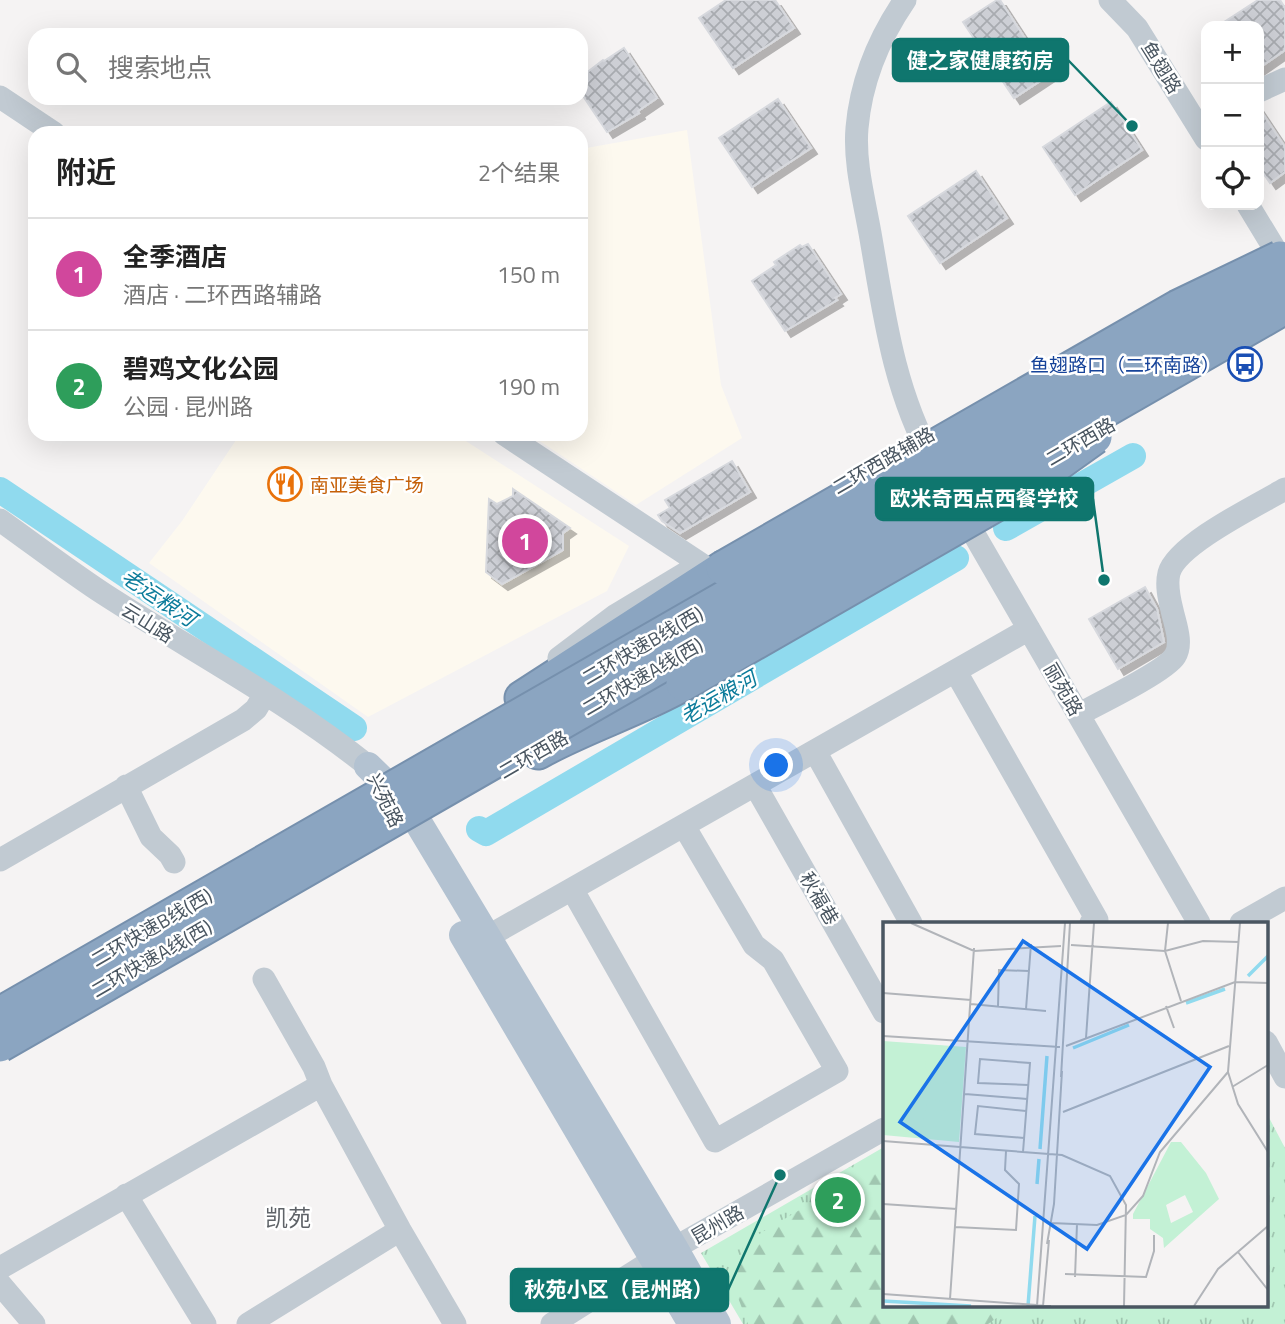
<!DOCTYPE html>
<html lang="zh">
<head>
<meta charset="utf-8">
<style>
	body { margin:0; font-family:"Titillium Web","Noto Sans SC",sans-serif; background:#f2f2f2; color:#222 }
	.controls { position:absolute; right:21px; top:21px; display:grid; overflow:hidden; border-radius:14px; box-shadow:0 7px 28px #0002 }
	.controls button { width:63px; height:63px; display:grid; place-items:center; padding:0; border:0; border-bottom:2px solid #e0e0e0; background:#fff; color:#222; font:35px sans-serif }
	.you { position:absolute; left:777px; top:766px; width:24px; height:24px; margin:-18px; border:5px solid #fff; border-radius:50%; background:#1a73e8; box-shadow:0 0 0 10px #1a73e833 }
	.badge { display:grid; place-items:center; width:46px; height:46px; border-radius:50%; background:#1a73e8; color:#fff; font-size:23px; font-weight:700 }
	.pin { position:absolute; translate:-50% -50%; border:4px solid #fff; box-shadow:0 2px 7px #0006 }
	.list { margin:0; padding:0; list-style:none }
	h2 { display:flex; justify-content:space-between; align-items:center; height:91px; margin:0; padding:0 28px; font-size:30px }
	h2 small { font-size:23px; font-weight:400; color:#767676 }
	.list li { display:grid; grid-template-columns:46px 1fr auto; gap:21px; align-items:center; box-sizing:border-box; height:112px; padding:0 28px; border-top:2px solid #e0e0e0 }
	.list b { display:block; font-size:26px; white-space:nowrap }
	.list p { margin:0; font-size:23px; white-space:nowrap; color:#767676 }
	.list em { font-size:23px; font-style:normal; color:#767676 }
	.icon { flex:none; width:38px; height:38px; fill:none; stroke:currentColor; stroke-width:2; stroke-linecap:round; stroke-linejoin:round }
	.map { position:relative; flex:none; width:1285px; height:1324px; overflow:hidden }
	.search { position:absolute; background:#fff; box-shadow:0 7px 28px #0002; left:28px; top:28px; width:560px; height:77px; display:flex; align-items:center; gap:18px; box-sizing:border-box; padding:0 24px; border-radius:21px; color:#767676; font-size:26px }
	.panel { position:absolute; background:#fff; box-shadow:0 7px 28px #0002; left:28px; top:126px; width:560px; height:315px; border-radius:21px }
	.map>svg:first-child { display:block }
	.commercial { fill:#fdf9ef }
	.grass { fill:url(#grass-tufts) }
	.forest { fill:url(#forest-firs) }
	.lines { fill:none; stroke-linecap:round; stroke-linejoin:round }
	.river { stroke:#90daee; stroke-width:26 }
	.building { fill:url(#building-cross-hatch); stroke:#d7d9de; stroke-width:2; filter:url(#shadow) }
	.highway-casing { stroke:#7690ad; stroke-width:37 }
	.minor { stroke:#c1cad2; stroke-width:23 }
	.major { stroke:#b3c2d1; stroke-width:28 }
	.highway { stroke:#8ba5c1; stroke-width:33 }
	.highway-bridge-casing { stroke:#7690ad; stroke-width:37; stroke-linecap:butt }
	.highway-bridge { stroke:#8ba5c1; stroke-width:33 }
	.labels { text-anchor:middle; dominant-baseline:central; stroke-width:5; stroke-linejoin:round; paint-order:stroke }
	.street-label { font-size:19px; fill:#4a5661; stroke:#fff }
	.transit-label { font-size:19px; fill:#164399; stroke:#fff; text-anchor:end }
	.food-label { font-size:19px; fill:#c56008; stroke:#fff; text-anchor:start }
	.water-label { font-size:21px; font-style:italic; fill:#0c7c9b; stroke:#fff }
	.quarter-label { font-size:23px; fill:#5f6368; stroke:#fff }
	.inset-river { fill:none; stroke:#90daee; stroke-width:3.5 }
	.inset-road { fill:none; stroke:#b1b4b9; stroke-width:2 }
	.view { fill:#1a73e8; fill-opacity:0.15; stroke:#1a73e8; stroke-width:3.5 }
	.inset-edge { fill:none; stroke:#4a5661; stroke-width:3.5 }
	.leader { fill:none; stroke:#0f766e; stroke-width:2.5 }
	.callout-dot { fill:#0f766e; stroke:#fff; stroke-width:2.5 }
	.callout { fill:#0f766e; stroke:#0f766e; stroke-width:2.5 }
	.callout-label { font-size:21px; text-anchor:middle; font-weight:bold; fill:#fff }
</style>
</head>
<body>
<div class="map">
<svg width="1285" height="1324" viewBox="0 0 1285 1324">
	<defs>
		<pattern id="grass-tufts" width="24" height="20" patternUnits="userSpaceOnUse" patternTransform="scale(1.75)"><rect width="24" height="20" fill="#c3f1d5"/><path d="M3 7l-1-3M5 7V3M7 7l1-3M15 17l-1-3M17 17v-4M19 17l1-3" fill="none" stroke="#a0c6b0"/></pattern>
		<pattern id="forest-firs" width="22" height="20" patternUnits="userSpaceOnUse" patternTransform="scale(1.75)"><rect width="22" height="20" fill="#c3f1d5"/><path d="M5 1l3.5 6h-7zM16 11l3.5 6h-7z" fill="#a0c6b0"/></pattern>
		<pattern id="building-cross-hatch" width="8" height="8" patternUnits="userSpaceOnUse" patternTransform="scale(1.75)"><rect width="8" height="8" fill="#cdcfd5"/><path d="M0 0l8 8M0 8l8-8" fill="none" stroke="#a8abb0"/></pattern>
		<filter id="shadow"><feDropShadow dx="6" dy="6" stdDeviation="0" flood-color="#0004"/></filter>
	</defs>
	<rect width="100%" height="100%" fill="#f5f3f3"/>
	<path class="commercial" d="M687 130 721 385 742 438 636 505 529 434H581V149Z
		M240 434H455L629 546 607 591 368 717 149 563 182 521Z"/>
	<path class="grass" d="M1266 1112 1285 1148V1324H743L701 1253 884 1147V1305H1266Z"/>
	<path class="forest" d="M884 1160V1305H1009L1011 1308 988 1324H748L734 1287 744 1243Z"/>
	<g class="lines">
		<path class="river" d="M0 490 354 728
			M1006 528 1133 456
			M479 829 486 833 956 558"/>
	</g>
	<path class="building" d="M726 0H775L794 28 733 68 699 18Z
		M997 0H1000L1049 75 1014 98 963 22Z
		M1258 0H1280L1285 8V50L1259 68V26H1218Z
		M624 48 657 98 638 111 639 113 607 132 581 93V77L603 60 604 61Z
		M778 99 811 148 752 187 719 138Z
		M1111 102 1142 150 1075 195 1043 147Z
		M1259 108 1285 147V172L1270 183 1259 167Z
		M976 171 1007 218 940 263 908 216Z
		M808 244 841 294 835 298 837 300 785 331 752 281 776 265 774 262 800 245 802 247Z
		M732 461 750 492 680 533 662 521 658 515 670 508 665 500Z
		M513 489 570 528 563 533V550L502 584 486 572 489 499 497 504 513 496Z
		M1145 587 1157 609 1164 642 1118 669 1089 619Z"/>
	<g class="lines">
		<g class="highway-casing">
			<path id="highway" d="M522 698 723 568
				M538 752C585 726 637 710 683 684"/>
		</g>
		<path class="minor" d="M905 0C879 38 861 81 857 128 854 162 864 199 870 233 884 313 893 389 933 461
			M1110 0 1137 28 1206 139
			M1259 91 1285 79
			M0 97 54 133
			M1248 205 1285 266
			M504 434 701 564
			M960 510 1199 923
			M0 520C35 545 69 571 104 594 192 651 287 701 368 766
			M559 658 616 615 699 565
			M956 672 1097 920 1091 923
			M1079 714C1098 704 1166 671 1175 656 1183 643 1175 624 1172 610 1169 598 1166 585 1169 573 1177 544 1258 505 1285 489
			M815 751 911 923
			M755 785 884 1012
			M126 786 151 837 170 855 174 862
			M684 826 754 945 773 960 837 1071 715 1141 572 889 1029 629
			M0 860 243 720 256 709 265 694
			M1241 923 1285 898
			M487 937 572 889
			M264 979 314 1067 321 1085 400 1230 455 1324
			M1266 1042 1285 1077
			M126 1195 205 1324
			M0 1268 321 1085
			M0 1284 34 1324
			M248 1324 400 1230
			M552 1324 655 1259 884 1129"/>
		<path class="major" d="M368 766 407 804 674 1248 717 1324
			M463 935 692 1324"/>
		<use href="#highway" class="highway"/>
		<g class="highway-bridge-casing">
			<path id="highway-bridge" d="M723 568 1178 307 1280 258
				M683 684 1021 490 1095 437
				M0 1014 1285 276
				M0 1045 1285 307"/>
		</g>
		<use href="#highway-bridge" class="highway-bridge"/>
	</g>
	<defs>
		<g id="bus-ring" transform="scale(1.75)"><circle r="9.5" fill="#fff" stroke="#1a4fb4" stroke-width="1.5"/><path d="M-5-6H5V4H4V6H2V4H-2V6H-4V4H-5ZM-3.5-4V0h7V-4ZM-3.5 1.2v1.5H-2V1.2ZM2 1.2v1.5H3.5V1.2Z" fill="#1a4fb4"/></g>
		<g id="restaurant-ring" transform="scale(1.75)"><circle r="9.5" fill="#fff" stroke="#e8710a" stroke-width="1.5"/><path d="M-5-6h1v4h1v-4h1v4h1v-4h1v5L-1.5 .5V6h-2V.5L-5-1ZM5-6V6H3V1.5H1.5Q1.5-4 5-6Z" fill="#e8710a"/></g>
	</defs>
	<g fill-rule="evenodd">
		<use href="#bus-ring" x="1245" y="364"/>
		<use href="#restaurant-ring" x="285" y="484"/>
	</g>
	<g class="labels">
		<g class="street-label">
			<text transform="translate(1162 67) rotate(58)">鱼翅路</text>
			<text transform="translate(1080 441) rotate(-30)">二环西路</text>
			<text transform="translate(883 460) rotate(-30)">二环西路辅路</text>
			<text transform="translate(148 622) rotate(32)">云山路</text>
			<text transform="translate(642 645) rotate(-30)">二环快速B线(西)</text>
			<text transform="translate(642 676) rotate(-30)">二环快速A线(西)</text>
			<text transform="translate(1064 689) rotate(60)">丽苑路</text>
			<text transform="translate(533 754) rotate(-30)">二环西路</text>
			<text transform="translate(386 800) rotate(64)">兴苑路</text>
			<text transform="translate(820 898) rotate(60)">秋福巷</text>
			<text transform="translate(151 927) rotate(-30)">二环快速B线(西)</text>
			<text transform="translate(151 958) rotate(-30)">二环快速A线(西)</text>
			<text transform="translate(717 1224) rotate(-30)">昆州路</text>
		</g>
		<g class="transit-label">
			<text x="1220" y="364">鱼翅路口（二环南路）</text>
		</g>
		<g class="food-label">
			<text x="310" y="484">南亚美食广场</text>
		</g>
		<g class="water-label">
			<text transform="translate(159 597) rotate(34)">老运粮河</text>
			<text transform="translate(718 697) rotate(-30)">老运粮河</text>
		</g>
		<g class="quarter-label">
			<text x="288" y="1217">凯苑</text>
		</g>
	</g>
	<g transform="translate(883 922)">
		<rect width="385" height="385" fill="#f5f3f3"/>
		<path d="M0 119 83 125 76 220 0 213ZM288 220H298L323 251 336 277 281 326 280 316 267 307V297H250V292ZM302 273 310 290 288 301 283 283Z" fill="#c3f1d5" fill-rule="evenodd"/>
		<path d="M53 123 75 126 80 132 77 168 69 160 45 163 42 138ZM45 176 64 181 78 178 76 189 61 188 54 205 39 204Z" fill="#c3f1d5"/>
		<path class="inset-river" d="M365 54 385 34M303 81 342 67M190 126 246 103M157 227 164 134M154 262 156 237M0 379 88 384M145 384 152 294"/>
		<path class="inset-road" d="M28 1 91 29 178 24M285 1 282 29 298 79M357 1 345 150 355 182 385 230M188 23 282 29 320 19 356 20M0 71 88 78M88 82 163 89M115 84 116 48 146 49M283 84 291 106M143 87 148 22M0 114 177 125M203 116 211 1M183 124 352 60 385 61M178 155 187 1M349 165 385 143M82 172 144 177M180 190 346 124M141 216 92 212 95 184 143 189M0 219 179 233 227 254 243 283 241 384M140 230 147 141 97 137 95 161 145 163M0 282 74 287M168 301 214 303 243 293 260 274 277 230 345 150M72 305 133 308 136 262 122 248 123 229M164 322 171 282 179 149M355 330 385 368M182 352 263 355 271 329V313M192 355 194 302M0 372 168 384M67 377 91 26M154 384 182 1M160 384 166 318M311 384 335 347 385 304"/>
		<path class="view" d="M140 19 327 145 204 327 17 200Z"/>
		<rect width="385" height="385" class="inset-edge"/>
	</g>
	<path class="leader" d="M1132 126L1068 60M1104 580L1093 499M780 1175L728 1290"/>
	<g class="callout-dot">
		<circle cx="1132" cy="126" r="7"/>
		<circle cx="1104" cy="580" r="7"/>
		<circle cx="780" cy="1175" r="7"/>
	</g>
	<g class="callout">
		<rect x="893" y="39" width="175" height="42" rx="7"/>
		<rect x="876" y="478" width="217" height="42" rx="7"/>
		<rect x="511" y="1269" width="217" height="42" rx="7"/>
	</g>
	<g class="callout-label">
		<text x="980" y="68">健之家健康药房</text>
		<text x="984" y="506">欧米奇西点西餐学校</text>
		<text x="619" y="1297">秋苑小区（昆州路）</text>
	</g>
</svg>
<div class="controls">
<button>+</button>
<button>−</button>
<button><svg class="icon" aria-label="locate" viewBox="0 0 24 24"><circle cx="12" cy="12" r="6"/><path d="M12 2v4M12 18v4M2 12h4M18 12h4"/></svg></button>
</div>
<div class="you"></div>
<div class="pin badge" style="left:525px;top:541px;background:#d1479c">1</div>
<div class="pin badge" style="left:838px;top:1200px;background:#2e9e5b">2</div>
<div class="search"><svg class="icon" aria-label="search" viewBox="0 0 24 24"><circle cx="10" cy="10" r="6"/><path d="M15 15l6 6"/></svg>搜索地点</div>
<section class="panel">
<h2>附近<small>2个结果</small></h2>
<ul class="list">
<li><span class="badge" style="background:#d1479c">1</span><div><b>全季酒店</b><p>酒店 · 二环西路辅路</p></div><em>150 m</em></li>
<li><span class="badge" style="background:#2e9e5b">2</span><div><b>碧鸡文化公园</b><p>公园 · 昆州路</p></div><em>190 m</em></li>
</ul>
</section>
</div>
</body>
</html>
